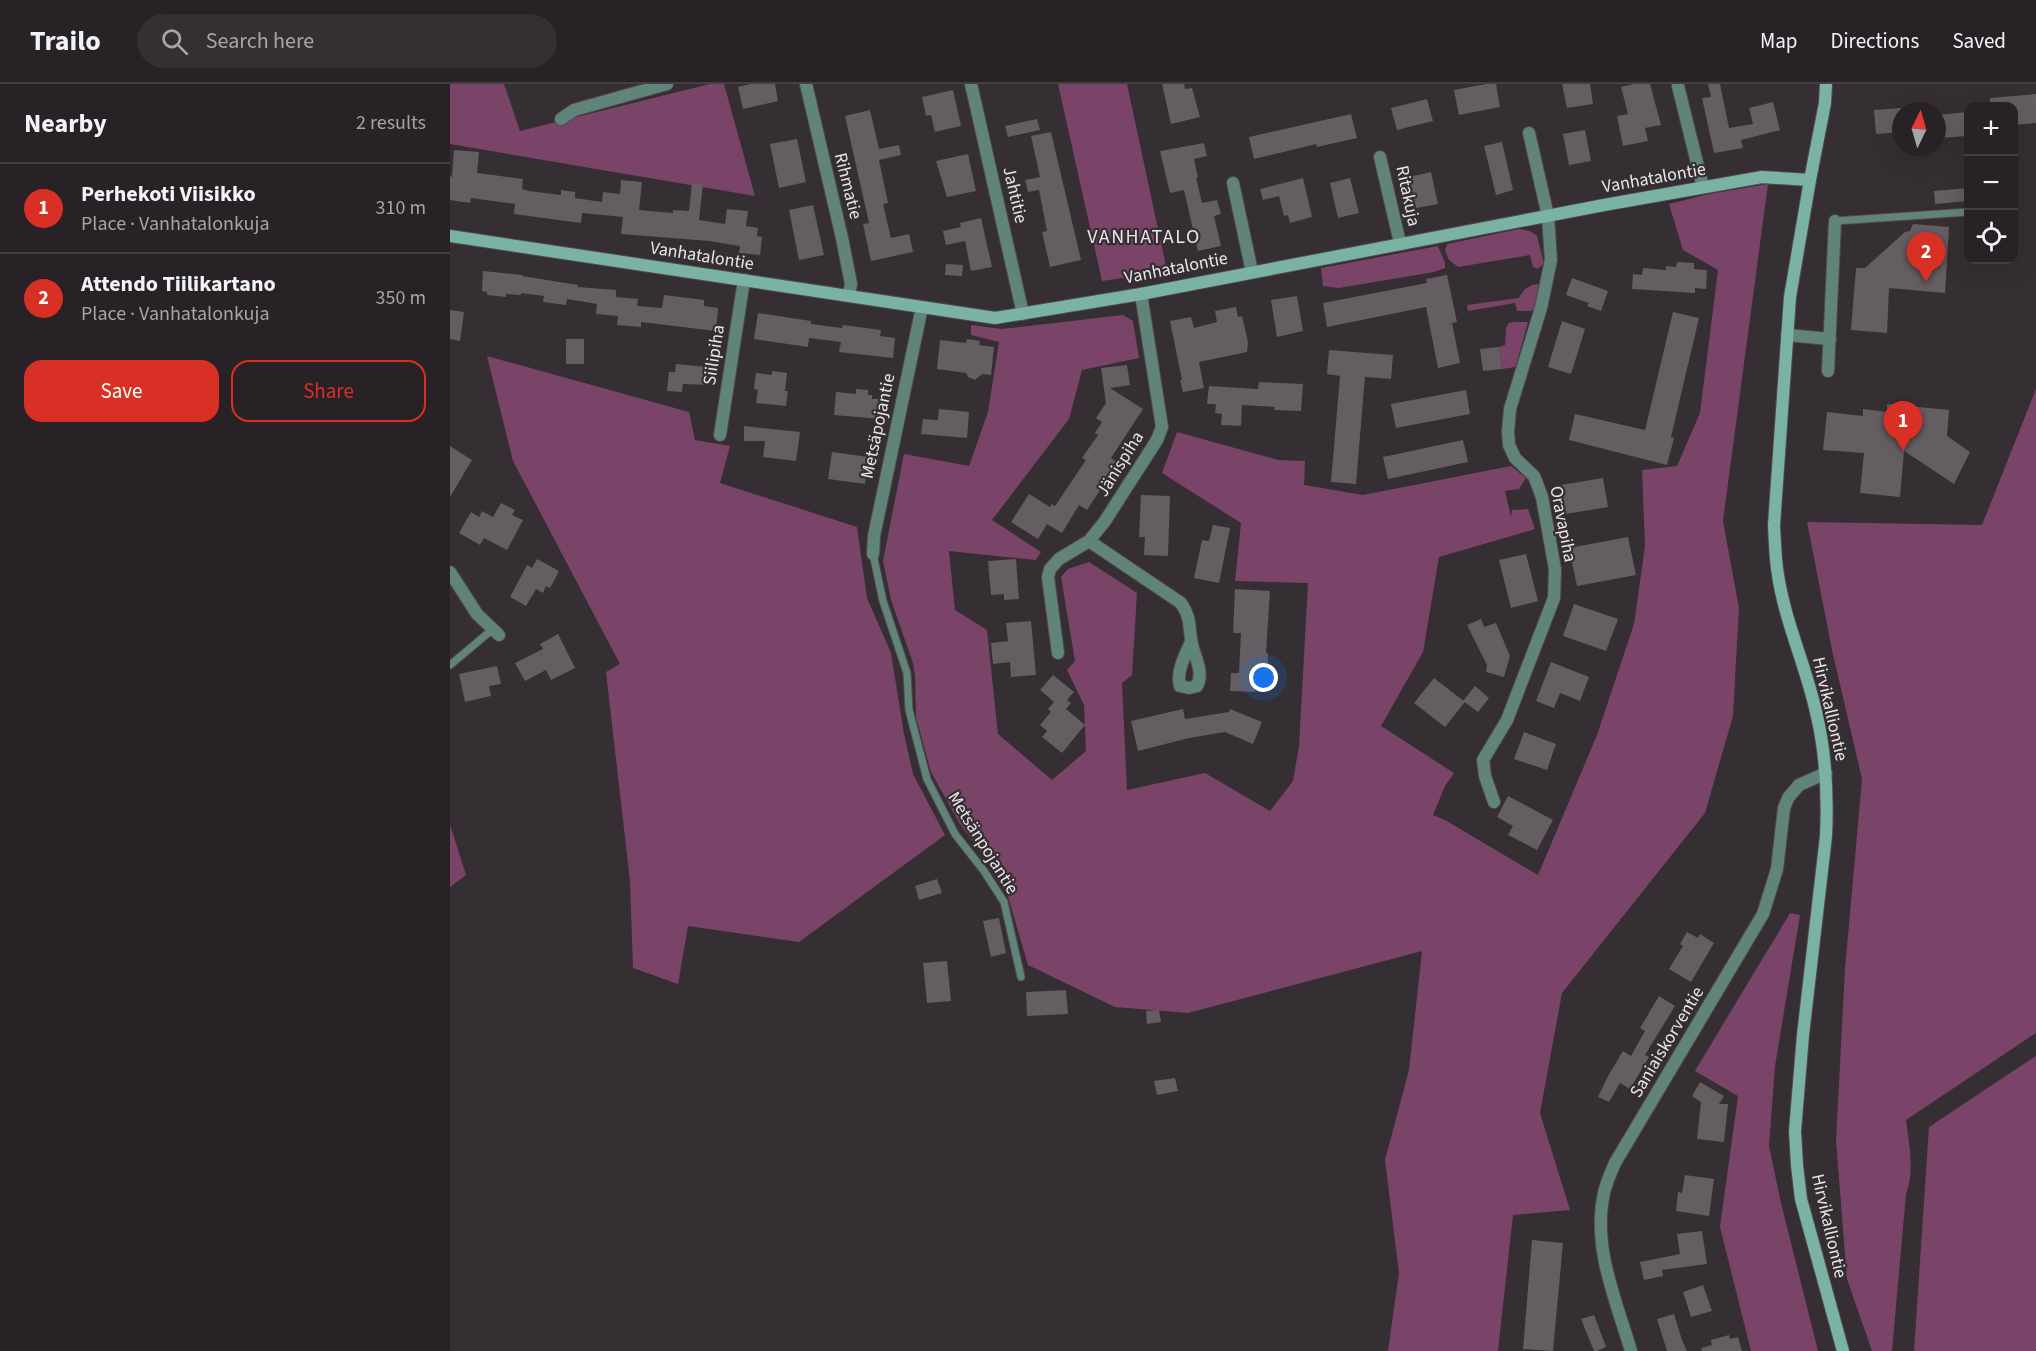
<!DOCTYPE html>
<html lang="en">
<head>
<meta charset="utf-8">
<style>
	body { margin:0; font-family:"Source Sans 3",sans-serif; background:#342f32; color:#f1f3f6 }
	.controls { position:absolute; right:18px; top:18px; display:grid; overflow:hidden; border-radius:12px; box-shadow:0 6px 24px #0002 }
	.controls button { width:54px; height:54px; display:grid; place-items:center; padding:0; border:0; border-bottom:2px solid #443f43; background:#282226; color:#f1f3f6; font:30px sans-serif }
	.compass { position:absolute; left:1442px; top:18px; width:54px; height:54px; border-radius:50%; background:#282226; box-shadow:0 6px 24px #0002; rotate:5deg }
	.you { position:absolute; left:814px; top:594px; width:21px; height:21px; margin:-15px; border:4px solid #fff; border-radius:50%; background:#1a73e8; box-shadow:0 0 0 9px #1a73e833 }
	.badge { display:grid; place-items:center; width:39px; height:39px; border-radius:50%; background:#d93025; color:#fff; font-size:20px; font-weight:700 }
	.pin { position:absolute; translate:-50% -50px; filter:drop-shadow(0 2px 3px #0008) }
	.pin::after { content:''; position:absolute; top:32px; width:21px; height:18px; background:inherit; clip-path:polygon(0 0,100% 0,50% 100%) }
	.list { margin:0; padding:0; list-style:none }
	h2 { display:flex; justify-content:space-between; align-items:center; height:78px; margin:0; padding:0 24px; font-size:26px }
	h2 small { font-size:20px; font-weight:400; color:#a5a4a7 }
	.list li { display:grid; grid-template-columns:39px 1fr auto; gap:18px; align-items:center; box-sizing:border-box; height:90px; padding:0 24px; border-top:2px solid #443f43 }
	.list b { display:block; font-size:22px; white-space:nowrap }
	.list p { margin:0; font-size:20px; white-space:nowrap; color:#a5a4a7 }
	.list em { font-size:20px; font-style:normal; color:#a5a4a7 }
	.actions { display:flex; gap:12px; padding:18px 24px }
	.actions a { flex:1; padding:14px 0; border:2px solid #d93025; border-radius:18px; text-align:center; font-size:21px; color:#d93025 }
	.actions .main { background:#d93025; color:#fff }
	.icon { flex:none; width:33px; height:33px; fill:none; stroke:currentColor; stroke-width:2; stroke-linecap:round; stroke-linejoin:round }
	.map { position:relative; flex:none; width:1586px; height:1267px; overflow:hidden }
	header { display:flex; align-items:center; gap:36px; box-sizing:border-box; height:84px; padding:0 30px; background:#282226; border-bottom:2px solid #443f43 }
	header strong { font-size:28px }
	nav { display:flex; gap:33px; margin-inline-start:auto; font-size:21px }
	.search { width:420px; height:54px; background:#342f32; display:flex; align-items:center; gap:15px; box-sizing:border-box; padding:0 21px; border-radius:33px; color:#a5a4a7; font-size:22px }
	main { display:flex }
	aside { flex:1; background:#282226 }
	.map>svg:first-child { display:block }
	.green { fill:#7a4468 }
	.building { fill:#645d61 }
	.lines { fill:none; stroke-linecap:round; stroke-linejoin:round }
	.lane-casing { stroke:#524b4f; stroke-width:9 }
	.street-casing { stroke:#524b4f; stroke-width:14 }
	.secondary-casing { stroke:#524b4f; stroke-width:14 }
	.lane { stroke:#61847a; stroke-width:7 }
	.street { stroke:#61847a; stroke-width:12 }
	.secondary { stroke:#7ab3a4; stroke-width:12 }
	.labels { text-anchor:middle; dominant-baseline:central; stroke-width:4.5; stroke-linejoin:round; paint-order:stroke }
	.street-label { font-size:18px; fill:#eae6e8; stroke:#352e32 }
	.neighbourhood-label { font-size:20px; letter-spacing:1.5px; fill:#eae6e8; stroke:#352e32 }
</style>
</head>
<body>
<header>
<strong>Trailo</strong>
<div class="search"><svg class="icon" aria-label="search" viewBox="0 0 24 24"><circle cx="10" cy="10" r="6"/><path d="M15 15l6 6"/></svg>Search here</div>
<nav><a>Map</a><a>Directions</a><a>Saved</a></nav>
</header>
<main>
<aside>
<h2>Nearby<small>2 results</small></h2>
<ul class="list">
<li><span class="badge">1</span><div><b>Perhekoti Viisikko</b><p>Place · Vanhatalonkuja</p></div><em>310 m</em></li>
<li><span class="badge">2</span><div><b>Attendo Tiilikartano</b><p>Place · Vanhatalonkuja</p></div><em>350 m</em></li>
</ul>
<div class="actions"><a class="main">Save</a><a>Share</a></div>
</aside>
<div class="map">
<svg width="1586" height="1267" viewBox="0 0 1586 1267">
	<rect width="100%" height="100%" fill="#352e32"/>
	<path class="green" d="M0 0H54L70 47 260 0H274L305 112 0 60Z
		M608 0H677L717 187 652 197Z
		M1318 100 1273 437 1289 524 1283 632 1255 729 1112 909 1090 1029 1120 1126 1063 1131 1048 1267H938L949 1189 935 1076 959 986 972 867 738 929 665 923 578 881 554 799 510 740 481 688 466 633 465 592 463 579 441 516 433 477 454 370 519 382 538 328 549 258 521 251V241L552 245 673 231 683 237 689 274 632 286 619 335 542 436 591 468 586 476 499 467 505 526 537 546 548 650 602 696 636 667 634 621 617 586 625 577 611 493 618 485 639 478 687 509 682 591 672 599 677 706 755 689 820 727 843 697 849 662 858 499 785 497 791 439 712 389 727 348 828 376 855 377 854 401 913 411 1061 382 1076 394 1069 405 1055 407 1061 433 1062 426 1078 425 1085 445 989 473 973 568 931 642 1004 689 995 702 983 731 995 736 1088 791 1147 651 1184 540 1195 462 1192 386 1227 382 1250 329 1268 186 1233 166 1219 120 1259 110Z
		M1069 145 1080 147 1087 152 1094 179 1088 185 1083 183 1080 171 1008 183 999 176 995 166 997 160Z
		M988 162 995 179V184L984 188 889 204 873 202 871 184Z
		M1089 200 1084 225 1081 227H1067L1065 219 1018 227 1017 221 1069 214C1074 205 1078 201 1089 200Z
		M1065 238H1078L1066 281 1065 283 1052 285 1049 263 1055 261 1056 244 1059 239Z
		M37 272 239 328 245 356 280 362 270 399 407 443 417 514 441 569 454 650 463 690 495 751 349 858 238 842 228 900 183 884 180 797 156 588 170 580 63 377Z
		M1586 305V949L1456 1036C1459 1061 1465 1086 1456 1110L1442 1267H1422L1397 1195 1386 1057 1395 885 1412 695 1382 566 1357 438 1532 441Z
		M0 741 16 791 0 803Z
		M1340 829 1350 831 1325 982 1319 1062 1331 1119 1368 1267H1301L1270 1143 1288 1012 1245 987Z
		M1586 972V1267H1464L1479 1043Z"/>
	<path class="building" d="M300 0H325L328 17 293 25 288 3Z
		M712 0H734L735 5 742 4 750 33 721 40Z
		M1036 0H1046L1050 23 1009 31 1004 6Z
		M1112 0H1140L1143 20 1117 24Z
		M1183 0H1200L1211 41 1195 44 1198 57 1173 62 1167 32 1178 30 1171 3Z
		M1258 0H1270L1279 44 1303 40 1299 24 1323 18 1330 46 1291 56 1293 64 1264 69 1252 14 1261 13Z
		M503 6 511 42 485 48 481 31 476 32 472 13Z
		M1586 10V39L1563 41V22H1540V14Z
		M977 15 983 37 947 46 941 24Z
		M1451 24V48L1426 50 1424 26Z
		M420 26 429 65 449 61 451 71 429 76 438 119 433 120 441 154 459 150 463 168 421 177 413 140 419 139 395 32Z
		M1518 28V52L1487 54V31Z
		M901 30 907 54 867 63 866 60 804 75 799 53Z
		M587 35 590 46 558 53 555 42Z
		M1135 46 1141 77 1119 81 1113 50Z
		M601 48 631 176 600 183 592 148 597 147 589 106 578 108 575 96 590 93 581 52Z
		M347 55 356 98 329 104 320 60Z
		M1052 58 1063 106 1046 111 1034 62Z
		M754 59 757 72 744 75 748 94H746L752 119 767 116 771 130 764 132 771 162 748 167 734 106 720 109 710 67Z
		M4 66 29 68 27 89 73 95 72 105 79 107 111 111V106L125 108V114L152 118 153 108 170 110 171 96 192 98 189 126 223 129V126L239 127 242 99 253 100 249 136 275 140 277 125 298 127 296 142 308 144 307 152 312 153 310 171 289 169 290 162 259 157 171 150 173 133 132 129 131 139 64 130 65 120 21 114 20 119 0 116V92L2 93Z
		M518 70 526 107 497 113 486 77Z
		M981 88 988 120 966 124 959 93Z
		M853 94 862 133 840 139 838 131 834 132 829 112 813 116 810 105Z
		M900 94 909 129 888 134 880 99Z
		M1518 104V117L1485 120 1484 107Z
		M363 121 374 171 349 176 339 126Z
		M531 134 542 183 521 187 515 157 496 161 493 147 511 143 510 139Z
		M1463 140 1499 143 1495 209 1439 204 1437 249 1401 246 1406 184H1415L1455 148 1460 147Z
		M1227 178 1244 179V185L1257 186 1256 205 1245 204V209L1182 205 1183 190 1192 191 1193 184 1216 186V182L1226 183Z
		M496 180 513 181 512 192 495 191Z
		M33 187 72 191V192L128 201V203L166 206V213L188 215 187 222 212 224 214 211 254 216V222L268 224 266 247 191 238V243L167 241 168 232 146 230 147 220 117 215 116 221 93 218 94 212 71 209V211L56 210V213L37 211V208L32 207Z
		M997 191 1007 238 1002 239 1010 279 988 284 976 223 877 243 873 219 977 199 976 195Z
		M1122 194 1158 207 1151 227 1137 222 1139 219 1116 211Z
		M847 212 853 247 827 253 821 216Z
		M786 223 788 233 792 232 798 258 797 268 749 278 754 304 733 308 730 296H732L720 237 741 233 744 244 767 238 765 227Z
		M0 226 14 228 10 257 0 255Z
		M1223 228 1249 234 1221 353 1224 354 1217 381 1119 356 1125 330 1195 346Z
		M308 229 361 237V240L392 244 393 241 431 246 430 252 445 254 443 274 389 268 391 258 359 254 358 263 304 255Z
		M1112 237 1135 245 1121 290 1098 283Z
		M116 255H134V280H116Z
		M517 255 530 257 529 261 544 263 541 291 532 290 525 296 518 293 516 289 487 285 490 256 516 259Z
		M1049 263 1052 285 1033 287 1030 265Z
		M879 266 943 271 941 295 916 293 915 292 906 400 881 398 890 292 877 290Z
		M226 280 258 283 257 301 233 300 232 308 217 307 219 288H225Z
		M677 281 680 301 660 304 693 325 661 374 668 379 637 426 629 421 612 449 597 440 588 455 561 438 579 410 600 423 602 420 605 422 636 376 632 374 648 351 645 349 652 338 646 334 656 319 651 284Z
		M322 287 337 289 335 307H338L336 322 306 319 308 306 304 305 306 289 322 291Z
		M809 298 853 300 851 327 824 326 825 323 792 321 791 342 771 341 772 330 765 329 766 320H757L759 302 808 305Z
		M406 305 418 306V311H422V315H433L431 335 384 331 386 308 406 310Z
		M1016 306 1020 330 946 344 941 320Z
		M1437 320 1499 326 1497 352 1520 368 1504 400 1454 367 1450 413 1410 409 1414 369 1373 366 1377 328 1413 332V325L1437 328Z
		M489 325 519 328 517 354 471 350 473 335 488 336Z
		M294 342 350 348 346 377 313 373 315 357H294Z
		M1013 356 1018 378 938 395 933 373Z
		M0 362 22 376 0 413Z
		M382 368 419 373 415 400 378 395Z
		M1153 394 1158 423 1116 430 1111 401Z
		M691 411 720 412 718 472 694 471 695 453H689Z
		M51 419 65 426 62 431 73 436 57 466 34 454 30 461 9 449 21 428 29 433 32 427 43 433Z
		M763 441 780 444 769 499 744 494 752 456 759 457Z
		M1178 453 1186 491 1127 502 1119 464Z
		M1076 470 1088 517 1061 524 1049 476Z
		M87 475 109 487 100 504 96 502 93 509 86 505 76 522 60 513 77 481 82 484Z
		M566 475 569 515 554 516V510L541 511 538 477Z
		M785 505 820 507 816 569H818L817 599 805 598V608L780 607 781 589H789L791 549H783Z
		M1124 520 1168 535 1156 567 1113 552Z
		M1031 535 1034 543 1046 539 1060 572 1054 593 1036 588 1037 581 1017 541Z
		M581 537 586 591 561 593 560 578 543 580 541 559 558 557 556 539Z
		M108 550 125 584 101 596 96 586 75 597 65 579 93 565 90 560Z
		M1101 578 1139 593 1130 617 1110 609 1104 624 1086 617Z
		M47 582 51 600 39 602 41 612 15 618 9 590Z
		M603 591 624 608 617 616 621 619 616 625 635 641 612 669 592 653 597 647 590 641 601 628 598 625 604 618 590 606Z
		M984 594 1015 618 995 643 964 619Z
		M1025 602 1039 614 1028 628 1013 617Z
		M733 625 735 635 779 628 780 625 812 638 803 660 775 648 739 654 688 667 681 637Z
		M1074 648 1106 660 1097 686 1064 675Z
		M1058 712 1103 736 1087 766 1058 751 1063 742 1047 733Z
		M487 795 492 809 469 816 465 802Z
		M549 834 556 869 541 873 533 837Z
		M1237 848 1248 854 1250 850 1264 859 1241 898 1219 885 1233 862 1230 860Z
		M497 877 501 917 477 919 473 879Z
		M616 906 618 930 577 932 576 908Z
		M1209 912 1225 922 1195 971 1199 973 1180 1005 1170 999 1159 1018 1148 1013 1158 992 1173 967 1181 972 1195 947 1190 944Z
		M709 926 711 938 697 940 696 927Z
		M725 994 728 1007 707 1011 704 997Z
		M1250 998 1274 1012 1269 1020H1278L1274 1058 1247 1055 1251 1018 1242 1012Z
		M1235 1091 1264 1095 1259 1132 1226 1127 1228 1108 1232 1109Z
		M1252 1147 1257 1180 1212 1186 1213 1192 1194 1196 1190 1178 1230 1170 1227 1150Z
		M1082 1156 1113 1159 1103 1267 1073 1265Z
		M1253 1201 1262 1227 1241 1233 1233 1208Z
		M1224 1230 1232 1256 1237 1267H1217L1207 1235Z
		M1144 1231 1156 1263 1147 1267H1144L1131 1235Z
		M1279 1251 1280 1255 1288 1253 1292 1267H1252L1251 1264 1262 1261 1261 1256Z"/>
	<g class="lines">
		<g class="lane-casing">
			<path id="lane" d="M1385 137 1518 128
				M423 470 433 517 457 589 459 626 477 695 505 750 534 787 554 818 571 893
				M0 581 43 545"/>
		</g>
		<g class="street-casing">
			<path id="street" d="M356 0 392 154 401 200 399 212
				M521 0 573 230
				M1228 2 1253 103
				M111 35 124 26 217 0
				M930 73 950 159
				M783 99 802 188
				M1337 251 1380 255
				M1378 287 1385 137
				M270 351 294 196
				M639 457 731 519C742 535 738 543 742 560 745 574 754 588 747 602L739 604 730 602C726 588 735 571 741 558
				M423 470 424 452 472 223
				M0 488 27 530 49 551
				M608 569 598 493 600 485 609 475 639 457 655 437 707 356 712 343 691 210
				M1044 718 1035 692 1033 676 1057 636 1104 514 1105 485 1092 413 1084 392 1065 374 1059 361 1058 348 1060 325 1091 224 1101 176 1098 132 1079 49
				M1181 1267C1166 1216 1142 1163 1154 1109 1156 1099 1161 1088 1165 1079L1313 830 1327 785 1334 724 1338 714 1349 701 1376 689"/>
		</g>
		<g class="secondary-casing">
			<path id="secondary" d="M1360 96 1340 213 1324 441C1325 458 1325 474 1328 491 1335 538 1356 582 1366 628 1376 669 1378 710 1376 752L1353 951 1345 1047 1347 1081 1351 1115 1393 1267
				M0 152 545 234 691 210 1154 121 1312 93 1360 96 1375 19 1376 0"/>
		</g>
		<use href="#lane" class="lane"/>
		<use href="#street" class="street"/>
		<use href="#secondary" class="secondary"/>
	</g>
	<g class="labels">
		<g class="street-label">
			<text transform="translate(1204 94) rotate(-10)">Vanhatalontie</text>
			<text transform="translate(398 102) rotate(76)">Rihmatie</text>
			<text transform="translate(565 111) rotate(77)">Jahtitie</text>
			<text transform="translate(958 112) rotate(78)">Ritakuja</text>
			<text transform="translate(252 172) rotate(9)">Vanhatalontie</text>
			<text transform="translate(726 184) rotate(-11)">Vanhatalontie</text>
			<text transform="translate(264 271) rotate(-81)">Siilipiha</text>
			<text transform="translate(428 342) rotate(-78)">Metsäpojantie</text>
			<text transform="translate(670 380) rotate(-58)">Jänispiha</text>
			<text transform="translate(1113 440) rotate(79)">Oravapiha</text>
			<text transform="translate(1380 625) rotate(77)">Hirvikalliontie</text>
			<text transform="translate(533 759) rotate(58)">Metsänpojantie</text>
			<text transform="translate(1217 958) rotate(-59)">Saniaiskorventie</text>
			<text transform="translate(1379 1142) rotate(77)">Hirvikalliontie</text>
		</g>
		<g class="neighbourhood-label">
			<text x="694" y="153">VANHATALO</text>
		</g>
	</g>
</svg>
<div class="controls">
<button>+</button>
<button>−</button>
<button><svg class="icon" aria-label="locate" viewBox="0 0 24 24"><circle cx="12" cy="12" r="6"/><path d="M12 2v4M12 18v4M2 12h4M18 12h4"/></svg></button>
</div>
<svg class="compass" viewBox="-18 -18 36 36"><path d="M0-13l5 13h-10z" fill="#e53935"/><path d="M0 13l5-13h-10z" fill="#a5a4a7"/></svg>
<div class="you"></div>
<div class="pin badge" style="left:1453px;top:367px">1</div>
<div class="pin badge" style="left:1476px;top:198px">2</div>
</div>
</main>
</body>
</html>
